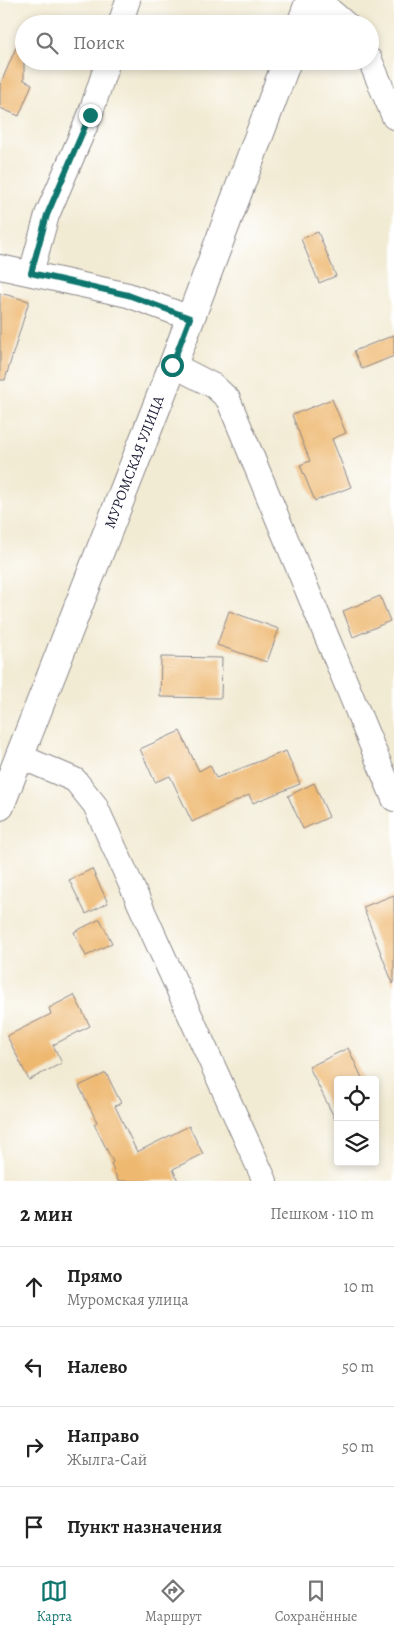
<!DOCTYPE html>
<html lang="ru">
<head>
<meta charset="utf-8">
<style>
	body { margin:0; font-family:Alegreya,serif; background:#f2f2f2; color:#222 }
	.controls { position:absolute; right:15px; bottom:15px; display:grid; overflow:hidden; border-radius:5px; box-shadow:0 2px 8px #0003 }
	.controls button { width:45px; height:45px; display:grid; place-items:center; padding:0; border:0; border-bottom:1px solid #e0e0e0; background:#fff; color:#222; font:25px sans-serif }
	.stop { position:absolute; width:15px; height:15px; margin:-11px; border:4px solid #0f766e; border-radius:50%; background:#fff }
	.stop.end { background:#0f766e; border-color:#fff; box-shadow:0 1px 5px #0008 }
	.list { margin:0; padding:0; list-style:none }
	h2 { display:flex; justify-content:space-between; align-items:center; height:65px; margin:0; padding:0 20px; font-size:21px }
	h2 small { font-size:16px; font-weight:400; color:#767676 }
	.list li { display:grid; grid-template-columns:32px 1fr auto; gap:15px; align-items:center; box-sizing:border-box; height:80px; padding:0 20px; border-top:1px solid #e0e0e0 }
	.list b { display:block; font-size:19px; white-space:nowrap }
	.list p { margin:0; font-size:16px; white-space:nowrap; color:#767676 }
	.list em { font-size:16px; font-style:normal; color:#767676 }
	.icon { flex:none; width:28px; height:28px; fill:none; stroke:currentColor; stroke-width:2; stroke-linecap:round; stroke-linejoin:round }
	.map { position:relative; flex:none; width:394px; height:1181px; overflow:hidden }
	.search { position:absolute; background:#fff; box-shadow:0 2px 8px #0003; left:15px; right:15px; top:15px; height:55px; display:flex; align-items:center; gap:12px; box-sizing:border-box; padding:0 18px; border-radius:28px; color:#767676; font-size:19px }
	.sheet { height:385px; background:#fff }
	nav { display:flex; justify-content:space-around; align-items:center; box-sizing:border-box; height:70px; border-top:1px solid #e0e0e0; background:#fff; font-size:14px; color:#767676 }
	nav a { display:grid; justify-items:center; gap:2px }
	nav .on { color:#0f766e }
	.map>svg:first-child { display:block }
	.building { fill:#eeb870 }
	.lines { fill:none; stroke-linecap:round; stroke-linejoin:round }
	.street-casing { stroke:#8a8688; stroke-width:26 }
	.secondary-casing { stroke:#8a8688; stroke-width:30 }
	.street { stroke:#fff; stroke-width:24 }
	.secondary { stroke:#fff; stroke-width:28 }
	.route { stroke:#0f766e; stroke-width:6 }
	.labels { text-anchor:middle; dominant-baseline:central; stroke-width:4; stroke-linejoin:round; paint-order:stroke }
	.street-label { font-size:15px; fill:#22223b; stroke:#fff }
</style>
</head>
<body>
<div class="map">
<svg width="394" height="1181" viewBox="0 0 394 1181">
	<rect width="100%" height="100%" fill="#fff"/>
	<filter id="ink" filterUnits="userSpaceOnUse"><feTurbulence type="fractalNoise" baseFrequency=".02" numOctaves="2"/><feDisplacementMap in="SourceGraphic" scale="10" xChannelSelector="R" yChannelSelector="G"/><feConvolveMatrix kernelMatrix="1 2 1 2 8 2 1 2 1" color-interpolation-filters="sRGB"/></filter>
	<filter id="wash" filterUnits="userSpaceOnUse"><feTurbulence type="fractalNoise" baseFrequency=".0096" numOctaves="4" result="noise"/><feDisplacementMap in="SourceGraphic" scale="20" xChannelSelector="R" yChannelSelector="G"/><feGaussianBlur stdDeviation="1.12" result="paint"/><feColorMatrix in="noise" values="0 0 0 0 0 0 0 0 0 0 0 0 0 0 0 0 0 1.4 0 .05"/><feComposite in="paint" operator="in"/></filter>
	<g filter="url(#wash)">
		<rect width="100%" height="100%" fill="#f2ebd4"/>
		<g id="blocks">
			<path class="building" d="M24 29V80L32 84 19 116 0 108V85Z
				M318 232 336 276 319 283 301 239Z
				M0 293 29 301 5 380H0Z
				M394 335V356L362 369 354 351Z
				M332 399 346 433 332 439 351 487 315 501 300 465 310 461 292 415Z
				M380 596 390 621 353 637 343 611Z
				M229 611 279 629 267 662 217 645Z
				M161 657 222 658 221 698 160 697Z
				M180 731 199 771 210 765 216 778 286 751 300 784 253 803 249 795 192 822 170 776 155 782 140 749Z
				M314 783 329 817 303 829 288 796Z
				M92 869 108 903 86 914 69 880Z
				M394 895V983L393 984 363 907Z
				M100 919 112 943 86 956 74 932Z
				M74 995 90 1026 53 1045 62 1063 29 1080 7 1036 51 1014 49 1008Z
				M348 1048 363 1080H338V1125L309 1067Z
				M106 1073 121 1103 115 1106 137 1152 189 1126 203 1154 173 1169 178 1181H118L111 1164 113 1162 94 1124 97 1122 79 1086Z"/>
		</g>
	</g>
	<g filter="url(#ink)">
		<use href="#blocks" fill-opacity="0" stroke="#8a8688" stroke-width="1"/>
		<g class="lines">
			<g class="street-casing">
				<path id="street" d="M318 0 346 24
					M120 24 128 0
					M370 60 394 117
					M0 267 128 295 190 318
					M31 273 47 215 90 115 108 61
					M173 365 214 386 228 399 394 799
					M19 756 75 780 95 805 265 1181"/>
			</g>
			<g class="secondary-casing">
				<path id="secondary" d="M301 24 310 0
					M0 806 173 365 287 61"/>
			</g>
			<use href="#street" class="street"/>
			<use href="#secondary" class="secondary"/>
		</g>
	</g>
	<g class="lines" filter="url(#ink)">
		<path class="route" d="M90 115 47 215 31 273 128 295 190 318 172 365"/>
	</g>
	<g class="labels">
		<g class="street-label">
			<text transform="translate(134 462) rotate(-69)">МУРОМСКАЯ УЛИЦА</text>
		</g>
	</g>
</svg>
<div class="controls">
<button><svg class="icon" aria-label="locate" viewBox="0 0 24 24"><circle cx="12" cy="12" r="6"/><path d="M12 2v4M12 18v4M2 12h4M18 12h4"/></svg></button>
<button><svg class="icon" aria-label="layers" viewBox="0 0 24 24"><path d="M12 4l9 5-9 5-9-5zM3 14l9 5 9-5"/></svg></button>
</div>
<div class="stop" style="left:172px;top:365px"></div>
<div class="stop end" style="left:90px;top:115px"></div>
<div class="search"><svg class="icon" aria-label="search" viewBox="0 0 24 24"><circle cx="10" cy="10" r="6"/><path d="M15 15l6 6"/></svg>Поиск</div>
</div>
<section class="sheet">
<h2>2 мин<small>Пешком · 110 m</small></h2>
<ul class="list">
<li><svg class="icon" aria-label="ahead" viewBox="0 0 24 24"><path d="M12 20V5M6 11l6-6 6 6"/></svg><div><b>Прямо</b><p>Муромская улица</p></div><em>10 m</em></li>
<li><svg class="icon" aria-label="left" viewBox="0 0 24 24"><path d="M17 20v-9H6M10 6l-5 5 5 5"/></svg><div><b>Налево</b></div><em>50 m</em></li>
<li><svg class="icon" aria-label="right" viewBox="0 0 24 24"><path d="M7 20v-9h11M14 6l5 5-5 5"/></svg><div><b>Направо</b><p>Жылга-Сай</p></div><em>50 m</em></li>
<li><svg class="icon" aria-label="arrive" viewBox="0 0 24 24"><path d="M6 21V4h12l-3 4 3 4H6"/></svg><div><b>Пункт назначения</b></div></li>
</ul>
</section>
<nav>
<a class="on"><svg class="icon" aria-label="map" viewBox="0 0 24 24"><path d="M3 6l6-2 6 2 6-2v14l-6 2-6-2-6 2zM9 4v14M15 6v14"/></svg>Карта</a>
<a><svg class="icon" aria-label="directions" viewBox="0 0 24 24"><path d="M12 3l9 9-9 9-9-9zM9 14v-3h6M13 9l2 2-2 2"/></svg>Маршрут</a>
<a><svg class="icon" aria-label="saved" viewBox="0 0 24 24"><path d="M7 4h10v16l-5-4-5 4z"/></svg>Сохранённые</a>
</nav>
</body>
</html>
